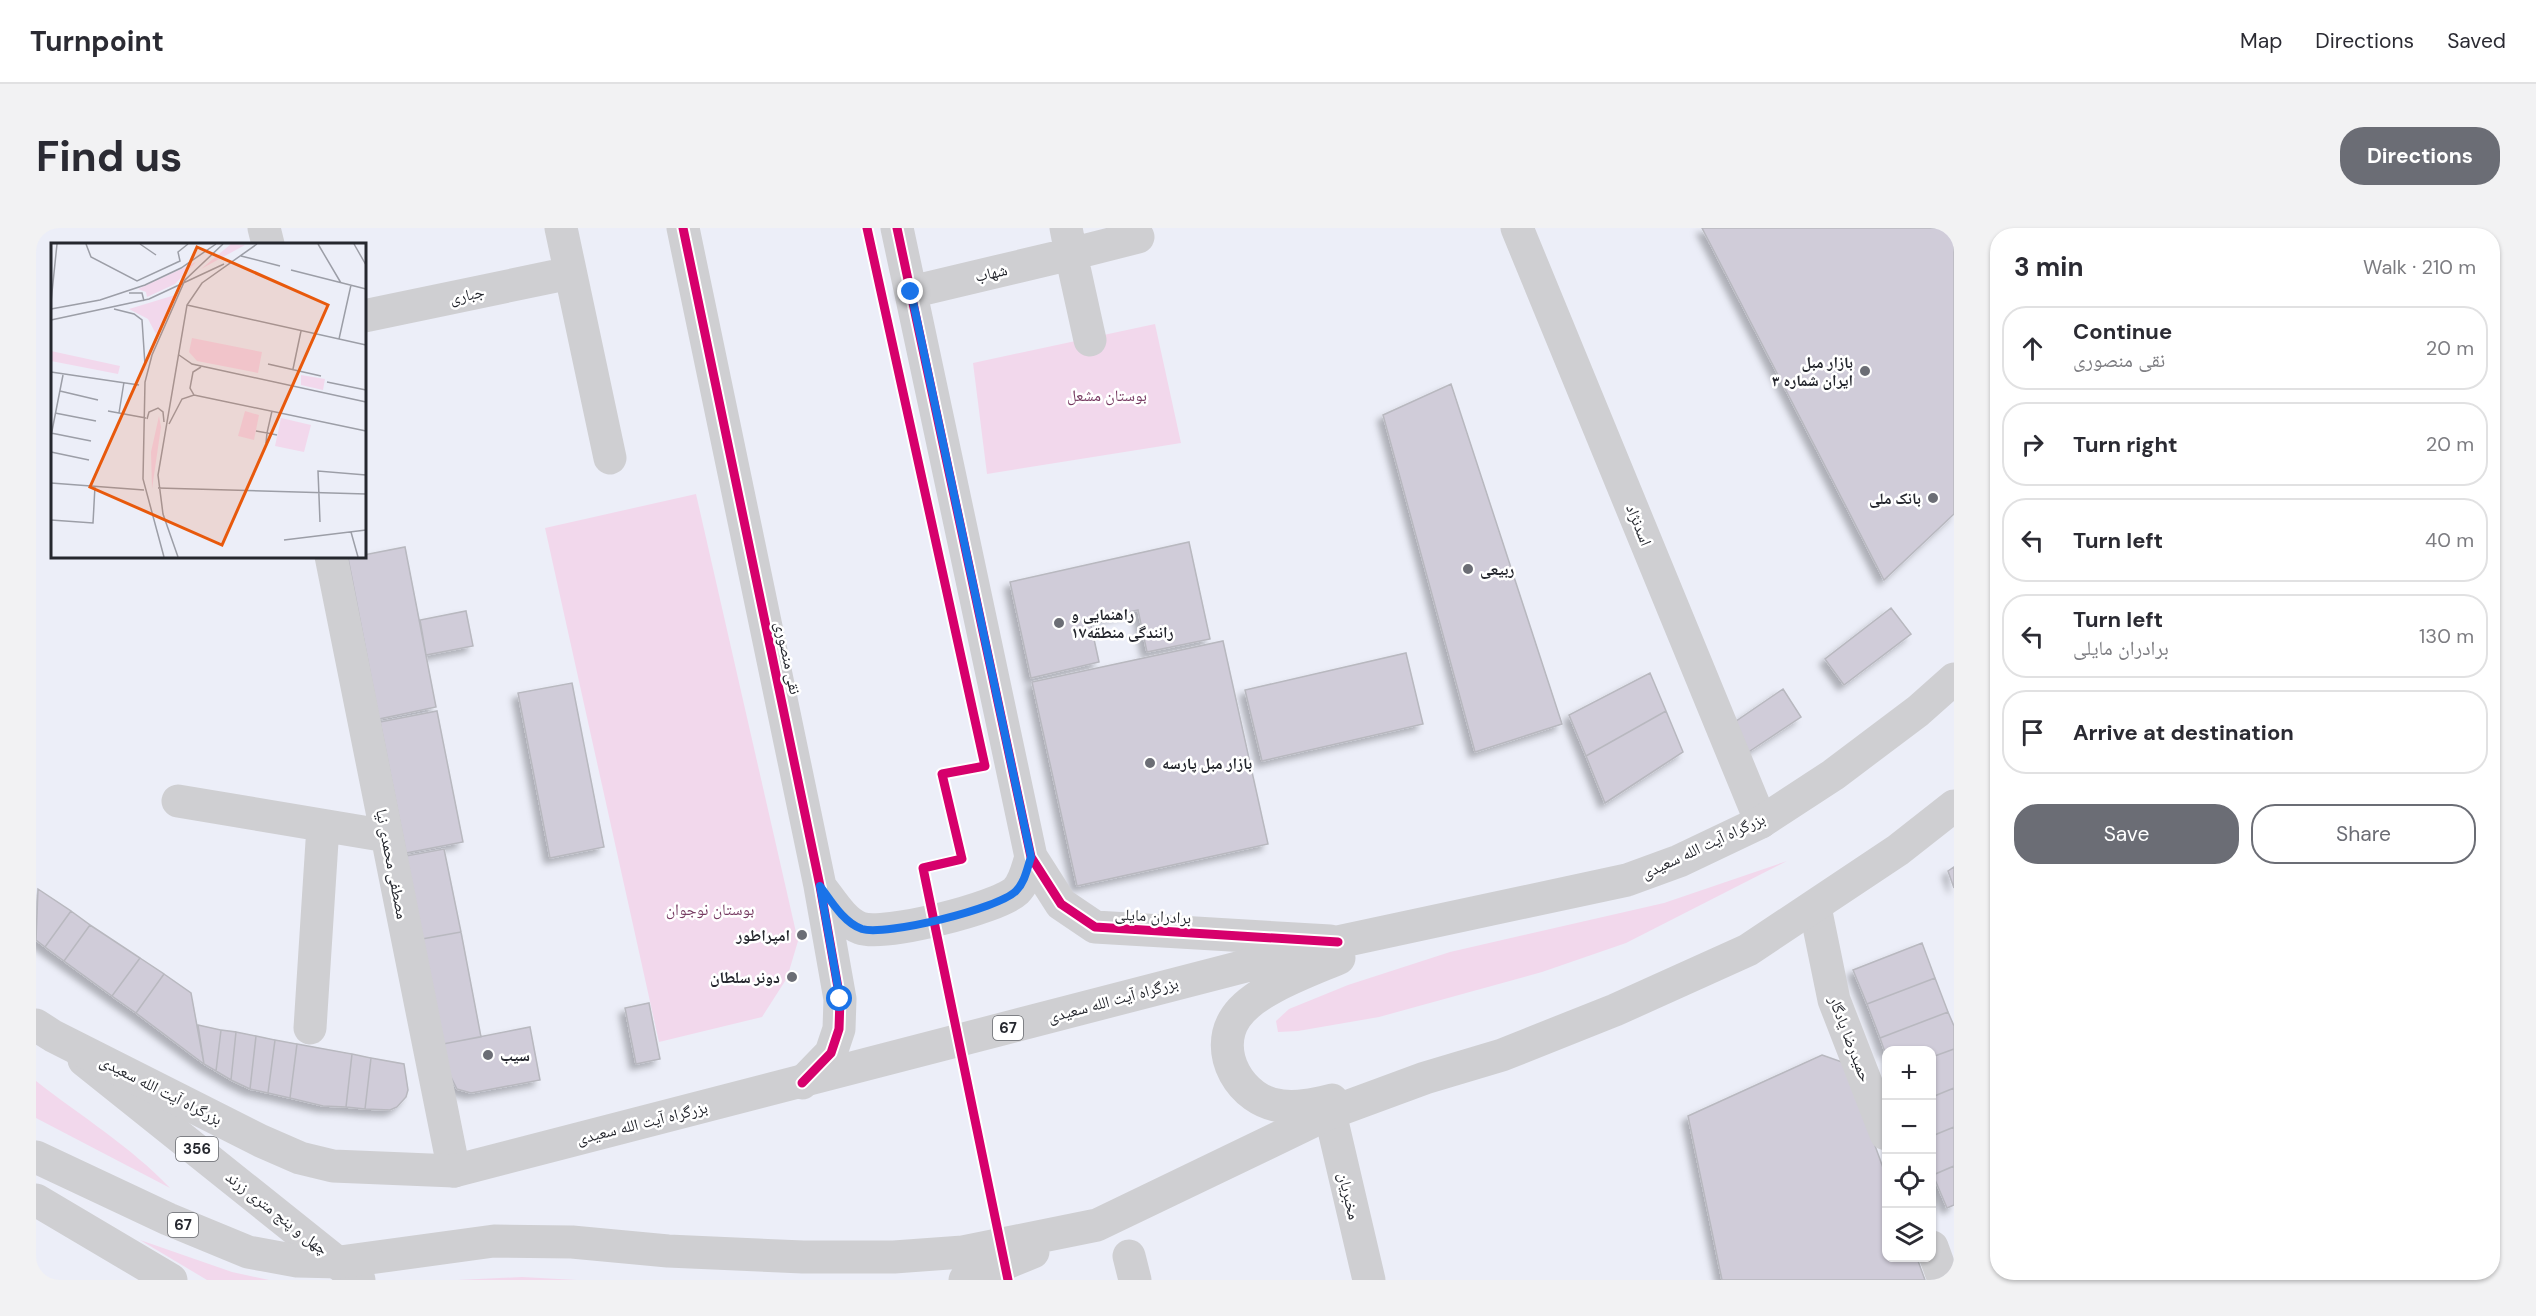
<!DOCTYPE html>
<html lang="en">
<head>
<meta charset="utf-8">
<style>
	body { margin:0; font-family:"DM Sans","Noto Naskh Arabic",sans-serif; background:#f2f2f3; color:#2b2b33 }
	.controls { position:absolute; right:18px; bottom:18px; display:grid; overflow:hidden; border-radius:12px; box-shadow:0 2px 4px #0004 }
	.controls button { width:54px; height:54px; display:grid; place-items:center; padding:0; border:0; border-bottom:2px solid #e1e1e2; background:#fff; color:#2b2b33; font:30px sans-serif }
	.stop { position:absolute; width:18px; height:18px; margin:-14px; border:4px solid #1a73e8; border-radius:50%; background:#fff }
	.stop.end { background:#1a73e8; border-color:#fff; box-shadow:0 2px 6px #0008 }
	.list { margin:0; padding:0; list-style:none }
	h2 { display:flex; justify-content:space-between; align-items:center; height:78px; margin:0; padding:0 24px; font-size:26px }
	h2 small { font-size:20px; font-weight:400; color:#7c7c81 }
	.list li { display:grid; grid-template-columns:39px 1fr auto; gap:18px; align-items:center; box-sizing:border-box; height:84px; margin:0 12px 12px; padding:0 12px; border:2px solid #e1e1e2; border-radius:24px }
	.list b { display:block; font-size:22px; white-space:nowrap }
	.list p { margin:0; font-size:20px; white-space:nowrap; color:#7c7c81 }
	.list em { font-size:20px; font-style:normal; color:#7c7c81 }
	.actions { display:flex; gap:12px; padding:18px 24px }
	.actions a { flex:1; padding:14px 0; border:2px solid #6b6d75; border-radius:24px; text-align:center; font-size:21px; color:#6b6d75 }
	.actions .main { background:#6b6d75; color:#fff }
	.icon { flex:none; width:33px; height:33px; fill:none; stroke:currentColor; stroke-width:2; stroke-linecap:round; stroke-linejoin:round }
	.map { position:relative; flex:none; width:1918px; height:1052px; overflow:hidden; border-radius:24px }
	header { display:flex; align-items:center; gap:36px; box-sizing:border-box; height:84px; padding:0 30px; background:#fff; border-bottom:2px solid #e1e1e2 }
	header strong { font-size:28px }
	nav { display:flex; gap:33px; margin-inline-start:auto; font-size:21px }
	.intro { display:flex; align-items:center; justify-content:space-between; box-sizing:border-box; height:144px; padding:0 36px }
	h1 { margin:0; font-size:42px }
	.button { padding:15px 27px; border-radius:24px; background:#6b6d75; color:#fff; font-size:21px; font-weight:700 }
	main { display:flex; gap:36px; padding:0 36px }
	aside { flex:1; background:#fff; border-radius:24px; box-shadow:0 2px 4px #0004 }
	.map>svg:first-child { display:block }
	.green { fill:#f2d8ec }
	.building { fill:#d0ccd9; stroke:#b8b8bf; stroke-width:1.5; filter:url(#shadow) }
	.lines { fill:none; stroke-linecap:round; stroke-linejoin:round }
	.minor { stroke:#cfcfd2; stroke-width:33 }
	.major { stroke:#cfcfd2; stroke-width:33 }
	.highway { stroke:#cfcfd2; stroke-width:33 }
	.cycleway-casing { stroke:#fff; stroke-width:13 }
	.cycleway { stroke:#d6006c; stroke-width:9 }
	.route { stroke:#1a73e8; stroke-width:8 }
	.poi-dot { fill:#6b6d75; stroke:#fff; stroke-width:2 }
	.labels { text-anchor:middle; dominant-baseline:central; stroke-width:5; stroke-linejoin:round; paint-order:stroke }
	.shield { fill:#fff; stroke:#66686d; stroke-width:1.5 }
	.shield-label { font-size:15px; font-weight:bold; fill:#25272e }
	.street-label { font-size:16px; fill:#25272e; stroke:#fff }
	.poi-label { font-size:16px; font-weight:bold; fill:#25272e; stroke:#fff; text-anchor:end }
	.park-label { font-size:16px; fill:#763a61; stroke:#fff }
	.inset-road { fill:none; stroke:#9c9ea7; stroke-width:1.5 }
	.view { fill:#e8590c; fill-opacity:0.15; stroke:#e8590c; stroke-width:3 }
	.inset-edge { fill:none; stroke:#25272e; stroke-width:3 }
</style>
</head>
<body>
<header>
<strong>Turnpoint</strong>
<nav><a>Map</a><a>Directions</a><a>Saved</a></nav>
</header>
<div class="intro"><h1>Find us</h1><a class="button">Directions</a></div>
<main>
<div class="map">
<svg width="1918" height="1052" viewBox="0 0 1918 1052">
	<defs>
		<filter id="shadow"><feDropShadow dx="-5.5" dy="5.5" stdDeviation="3" flood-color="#0004"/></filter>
	</defs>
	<rect width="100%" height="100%" fill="#eceef8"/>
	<path class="green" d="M1119 96 1145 215 951 246 937 135Z
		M660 266 762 713 751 750 726 789 623 814 509 300Z
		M1751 633 1590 715 1506 744 1343 789 1262 803 1242 804 1240 793 1253 781 1312 757 1414 724 1628 675Z
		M0 853C46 889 94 918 134 960L0 890Z
		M104 1012 196 1044 233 1052H171Z
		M486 1049 541 1052H421Z"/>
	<path class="building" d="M1666 0H1918V286L1848 352Z
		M1415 156 1526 496 1439 524 1347 187Z
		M1153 314 1174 411 1111 424 1102 382 1054 393 1063 434 995 450 974 354Z
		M369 319 400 479 343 491 312 330Z
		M1855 380 1875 406 1808 457 1789 431Z
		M430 383 437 418 390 427 384 392Z
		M1187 413 1232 616 1041 658 996 454Z
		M1370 425 1387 496 1226 533 1209 462Z
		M1614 445 1630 483 1550 528 1533 487Z
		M536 455 568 619 514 630 482 465Z
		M1747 461 1765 489 1708 527 1690 500Z
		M401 483 427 614 370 625 344 494Z
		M1630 483 1647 524 1569 575 1550 528Z
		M408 621 425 704 386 711 370 628Z
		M1918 639V660L1912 643Z
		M2 661 35 683 9 719 0 712Z
		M35 683 54 697 28 733 9 719Z
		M54 697 104 730 76 768 28 733Z
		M425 704 445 809 407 816 386 711Z
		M1886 715 1899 750 1831 776 1817 742Z
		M104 730 128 746 100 785 76 768Z
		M128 746 155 765 168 836 100 785Z
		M1899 750 1912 784 1844 810 1831 776Z
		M613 775 624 831 600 836 589 780Z
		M1912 784 1918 798V821L1896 829V822H1850V827L1844 810Z
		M162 797 185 802 180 843 168 836Z
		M494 799 504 852 435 865 421 861 412 843 407 816Z
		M185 802 200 804 195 852 180 843Z
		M200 804 220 808 214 861 195 852Z
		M220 808 239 812 232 865 214 861Z
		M239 812 261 816 254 870 232 865Z
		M261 816 316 826 310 879 287 878 254 870Z
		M1918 821V860L1896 869V829Z
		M316 826 335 830 329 881 310 879Z
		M1786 827 1809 835 1850 948V1030H1881L1889 1052H1686L1652 888Z
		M335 830 368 836 372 862 370 869 361 879 354 882 329 881Z
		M1918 860V899L1896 908V869Z
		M1918 899V938L1897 947 1896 908Z
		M1918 938V977L1911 980 1897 947Z"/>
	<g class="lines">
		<path class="minor" d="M228 0 232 16
			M525 0 574 230
			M647 0 784 658 804 771 803 801 795 825 766 855
			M861 0 995 629 1025 676 1059 699 1294 713
			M1030 0 1035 26 1102 9
			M1481 0 1725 594
			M875 64 1035 26 1054 112
			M328 88 534 45
			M295 328 418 943
			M142 573 351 608
			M786 661C796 674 808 694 824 700 847 709 962 680 980 663 989 654 991 641 995 629
			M1779 679 1798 772 1850 906
			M274 800 287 598
			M1294 885 1333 1052
			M1896 1019 1908 1052
			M1093 1028 1099 1052"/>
		<path class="major" d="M48 832 323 1052
			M0 972 135 1052"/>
		<path class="highway" d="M0 797 17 808 225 913 264 930 297 938 418 943 1302 714 1591 652 1643 633 1725 594 1797 547 1882 483 1918 451
			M1296 872C1279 876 1263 880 1246 878 1205 874 1176 824 1200 789 1218 762 1273 743 1303 730
			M0 929 132 991 212 1024 261 1033 304 1034 458 1013 536 1014 632 1023 767 1029H858L927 1024 1061 997 1294 885 1389 850 1466 827 1579 782 1712 722 1862 622 1918 578
			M929 1052 997 1024"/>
		<g class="cycleway-casing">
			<path id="cycleway" d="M647 0 784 658 804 771 803 801 795 825 766 855
				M831 0 949 538 906 546 926 631 887 640 972 1052
				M861 0 995 629 1025 676 1059 699 1302 714"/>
		</g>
		<use href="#cycleway" class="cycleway"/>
	</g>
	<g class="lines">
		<path class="route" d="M804 771 784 658C795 673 808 695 826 701 850 708 962 681 980 663 989 654 991 641 995 629L875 64"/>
	</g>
	<g class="poi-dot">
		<circle cx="1829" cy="143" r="6"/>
		<circle cx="1897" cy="270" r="6"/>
		<circle cx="1432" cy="341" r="6"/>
		<circle cx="1023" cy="395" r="6"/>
		<circle cx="1114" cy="535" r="6"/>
		<circle cx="766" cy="707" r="6"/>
		<circle cx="756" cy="749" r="6"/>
		<circle cx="452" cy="827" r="6"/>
	</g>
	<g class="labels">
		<g class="shield">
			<rect x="957" y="788" width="30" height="24" rx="4.5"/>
			<rect x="140" y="909" width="42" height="24" rx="4.5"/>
			<rect x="132" y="985" width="30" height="24" rx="4.5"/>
		</g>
		<g class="shield-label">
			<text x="972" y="800">67</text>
			<text x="161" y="921">356</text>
			<text x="147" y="997">67</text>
		</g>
		<g class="street-label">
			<text transform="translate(955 45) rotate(-13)">شهاب</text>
			<text transform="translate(431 67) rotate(-12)">جباری</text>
			<text transform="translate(1603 297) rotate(68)">اسدنژاد</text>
			<text transform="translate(752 430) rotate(78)">نقی منصوری</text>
			<text transform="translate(1667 618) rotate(-25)">بزرگراه آیت الله سعیدی</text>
			<text transform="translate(356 636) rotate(79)">مصطفی محمدی نیا</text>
			<text transform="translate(1117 688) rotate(3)">برادران مایلی</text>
			<text transform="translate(1077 772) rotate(-15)">بزرگراه آیت الله سعیدی</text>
			<text transform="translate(1814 811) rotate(69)">حمیدرضا یادگار</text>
			<text transform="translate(125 862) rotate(27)">بزرگراه آیت الله سعیدی</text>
			<text transform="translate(606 895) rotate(-14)">بزرگراه آیت الله سعیدی</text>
			<text transform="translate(1313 968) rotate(77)">مخبریان</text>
			<text transform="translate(241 985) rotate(38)">چهل و پنج متری زرند</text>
		</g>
		<g class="poi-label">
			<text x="1817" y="134">بازار مبل<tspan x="1817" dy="18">ایران شماره ۳</tspan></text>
			<text x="1885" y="270">بانک ملی</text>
			<text x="1444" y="341" text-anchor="start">ربیعی</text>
			<text x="1035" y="386" text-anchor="start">راهنمایی و<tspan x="1035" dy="18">رانندگی منطقه۱۷</tspan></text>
			<text x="1126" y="535" text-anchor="start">بازار مبل پارسه</text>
			<text x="754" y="707">امپراطور</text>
			<text x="744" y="749">دونر سلطان</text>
			<text x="464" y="827" text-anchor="start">سیب</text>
		</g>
		<g class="park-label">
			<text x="1071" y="167">بوستان مشعل</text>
			<text x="674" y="681">بوستان نوجوان</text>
		</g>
	</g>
	<g transform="translate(15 15)">
		<rect width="315" height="315" fill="#eceef8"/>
		<path d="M180 1 194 2 150 26ZM145 19 124 41 96 54 95 49 87 46ZM124 52 105 91 97 76 78 66ZM141 95 211 109 207 130 146 118 138 109ZM0 108 69 123 67 131 0 118ZM250 132 274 136 272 147 250 142ZM194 168 208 172 203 197 187 193ZM108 173 110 184 101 246 100 209ZM230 175 260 182 253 209 224 203Z" fill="#f2d8ec"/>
		<path class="inset-road" d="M35 1 40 14 86 38 129 18 127 9 137 1M89 1 105 12M267 1 290 40M303 1 315 22M190 13 229 23M240 27 315 46M78 50H91L93 58M0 59 6 1M136 62 315 102M0 66 49 57 94 42 130 25 165 1M63 66 83 71 91 77 94 122M0 77 98 56 173 21M288 96 300 42M128 112 141 121 315 159M217 121 270 133M242 126 250 88M0 129 88 142M276 139 315 147M9 148 47 157M143 152 139 145 142 129 150 124M57 168 95 175M4 170 45 178M68 170 73 139M96 176 98 169 107 165 112 169 113 179M118 181 131 156 143 152 315 188M205 188 216 190 221 168M0 190 40 198M0 193 12 132M215 200 216 190 226 192M0 209 38 217M0 240 93 247M107 245 315 251M0 277 42 280 44 243M269 279 267 228 315 232M300 289 307 314M233 297 315 287M113 314 92 236 94 139 101 112 134 37 172 1M127 314 112 271 107 232 136 62 151 40 206 1"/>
		<path class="view" d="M146 4 277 62 171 302 39 244Z"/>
		<rect width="315" height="315" class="inset-edge"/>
	</g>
</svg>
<div class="controls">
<button>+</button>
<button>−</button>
<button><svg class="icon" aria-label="locate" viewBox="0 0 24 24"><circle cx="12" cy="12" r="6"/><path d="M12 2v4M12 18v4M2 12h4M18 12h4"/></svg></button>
<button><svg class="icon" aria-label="layers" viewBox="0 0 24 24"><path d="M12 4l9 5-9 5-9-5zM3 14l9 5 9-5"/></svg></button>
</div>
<div class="stop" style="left:804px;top:771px"></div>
<div class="stop end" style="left:875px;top:64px"></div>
</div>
<aside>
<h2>3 min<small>Walk · 210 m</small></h2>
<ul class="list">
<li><svg class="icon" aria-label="ahead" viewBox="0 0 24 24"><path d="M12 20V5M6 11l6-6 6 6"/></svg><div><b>Continue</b><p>نقی منصوری</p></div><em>20 m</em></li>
<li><svg class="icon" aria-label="right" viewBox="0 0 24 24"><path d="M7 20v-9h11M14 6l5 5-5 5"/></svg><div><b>Turn right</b></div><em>20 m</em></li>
<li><svg class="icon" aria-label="left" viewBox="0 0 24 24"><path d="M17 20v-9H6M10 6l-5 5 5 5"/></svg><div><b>Turn left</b></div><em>40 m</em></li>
<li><svg class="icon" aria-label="left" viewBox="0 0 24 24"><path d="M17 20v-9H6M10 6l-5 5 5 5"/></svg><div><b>Turn left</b><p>برادران مایلی</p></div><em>130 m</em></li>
<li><svg class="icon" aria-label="arrive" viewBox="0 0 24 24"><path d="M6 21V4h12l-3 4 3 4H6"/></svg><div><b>Arrive at destination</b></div></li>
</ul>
<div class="actions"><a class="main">Save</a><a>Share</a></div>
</aside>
</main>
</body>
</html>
